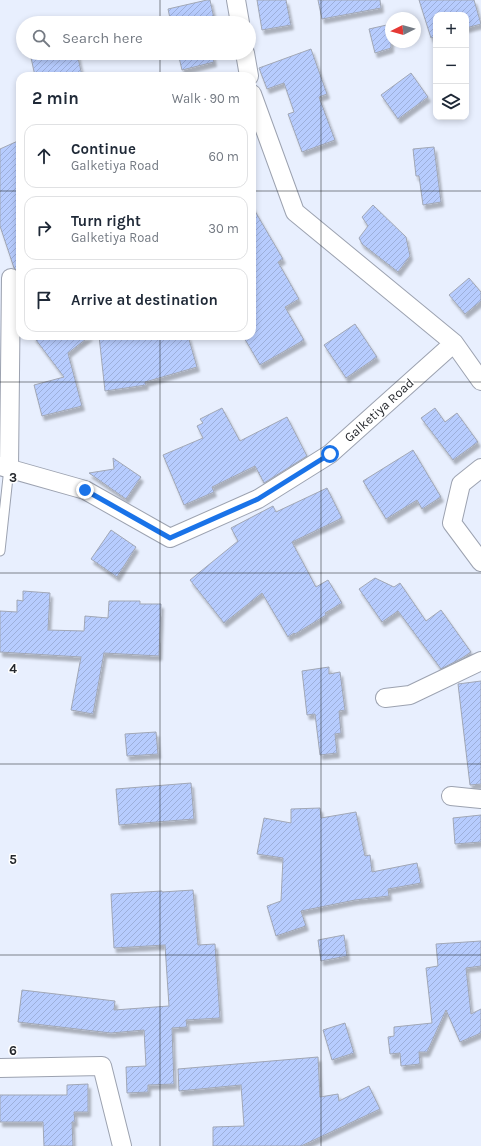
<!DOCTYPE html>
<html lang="en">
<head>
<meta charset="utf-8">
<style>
	body { margin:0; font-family:Karla,sans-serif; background:#f6f6f7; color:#1f2937 }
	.controls { position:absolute; right:12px; top:12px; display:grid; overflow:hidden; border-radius:8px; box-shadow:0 2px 6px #0003 }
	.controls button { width:36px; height:36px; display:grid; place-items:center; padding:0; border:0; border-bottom:1px solid #e0e1e3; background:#fff; color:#1f2937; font:20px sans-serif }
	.compass { position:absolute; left:385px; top:12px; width:36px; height:36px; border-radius:50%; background:#fff; box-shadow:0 2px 6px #0003; rotate:265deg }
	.stop { position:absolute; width:12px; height:12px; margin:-9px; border:3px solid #1a73e8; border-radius:50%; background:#fff }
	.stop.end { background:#1a73e8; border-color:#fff; box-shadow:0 1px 4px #0008 }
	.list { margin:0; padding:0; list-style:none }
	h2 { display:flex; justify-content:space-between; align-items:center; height:52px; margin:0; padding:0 16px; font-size:17px }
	h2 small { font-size:13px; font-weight:400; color:#747a83 }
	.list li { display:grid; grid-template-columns:26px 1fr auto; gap:12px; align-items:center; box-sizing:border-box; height:64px; margin:0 8px 8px; padding:0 8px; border:1px solid #e0e1e3; border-radius:12px }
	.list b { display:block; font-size:15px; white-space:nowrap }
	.list p { margin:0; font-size:13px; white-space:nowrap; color:#747a83 }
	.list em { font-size:13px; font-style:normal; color:#747a83 }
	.icon { flex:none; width:22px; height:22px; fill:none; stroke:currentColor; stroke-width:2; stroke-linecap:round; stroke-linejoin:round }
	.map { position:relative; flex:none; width:481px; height:1146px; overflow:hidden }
	.search { position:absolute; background:#fff; box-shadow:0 2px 6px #0003; left:16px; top:16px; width:240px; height:44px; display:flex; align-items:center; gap:10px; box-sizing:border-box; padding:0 14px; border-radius:22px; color:#747a83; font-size:15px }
	.panel { position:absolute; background:#fff; box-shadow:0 2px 6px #0003; left:16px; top:72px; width:240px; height:268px; border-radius:12px }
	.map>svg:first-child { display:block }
	.building { fill:url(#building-hatch); stroke:#a1a7b5; filter:url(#shadow) }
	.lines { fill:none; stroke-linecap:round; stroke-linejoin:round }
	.lane-casing { stroke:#9ca2b0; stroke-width:11 }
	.street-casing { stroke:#9ca2b0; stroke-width:20 }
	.lane { stroke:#fff; stroke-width:9 }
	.street { stroke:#fff; stroke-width:18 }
	.route { stroke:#1a73e8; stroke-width:5 }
	.grid { fill:none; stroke:#25282d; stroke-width:1; stroke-opacity:0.55 }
	.labels { text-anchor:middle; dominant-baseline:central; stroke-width:3; stroke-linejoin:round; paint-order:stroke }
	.street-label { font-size:13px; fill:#25282d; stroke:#fff }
	.grid-label { font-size:13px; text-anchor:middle; font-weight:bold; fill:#25282d; stroke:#fff; stroke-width:3; stroke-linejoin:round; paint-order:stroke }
</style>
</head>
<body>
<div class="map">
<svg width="481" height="1146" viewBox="0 0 481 1146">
	<defs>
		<pattern id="building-hatch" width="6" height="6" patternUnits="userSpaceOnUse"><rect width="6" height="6" fill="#b7ccfe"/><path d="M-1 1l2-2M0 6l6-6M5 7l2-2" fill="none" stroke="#9dafda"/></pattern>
		<filter id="shadow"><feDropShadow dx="2.5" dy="4.5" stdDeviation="1" flood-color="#0004"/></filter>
	</defs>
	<rect width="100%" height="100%" fill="#e8effe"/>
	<path class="building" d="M207 0H210L215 23H171L168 9Z
		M257 0H286L291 25 262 30Z
		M318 0H380L381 8 322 19Z
		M419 0H474L481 24 466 28V15H436V36L431 38Z
		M391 24V48L375 53 369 29Z
		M311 49 327 94 319 97 335 140 302 152 288 114 294 112 284 83 267 89 259 68Z
		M30 53H77L82 76H35Z
		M178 53H212L214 62 182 70Z
		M411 73 428 97 398 119 381 95Z
		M20 140V273L14 268 0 226V149Z
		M434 147 441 202 423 205 419 176H416L413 149Z
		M373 205 406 237 410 256 398 272 362 244 359 238 368 226 362 217Z
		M252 206 283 259 278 262 299 299 285 307 304 340 260 365 243 336H252Z
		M469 278 481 292V301L465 314 449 295Z
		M355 324 377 357 346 378 324 345Z
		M33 336H90L68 353 82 406 42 416 34 385 64 377Z
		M99 336H188L197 367 145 382 146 385 105 391Z
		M222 408 240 441 287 417 307 456 264 483 255 466 212 487 214 492 184 505 163 455 203 438 197 426 203 423 200 419Z
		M435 408 445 422 457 413 478 442 453 460 421 418Z
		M413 450 441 497 422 509 417 500 386 519 363 481Z
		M113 458 141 477 126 499 89 473 114 469Z
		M327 488 342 518 292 542 316 587 328 580 342 603 325 613 326 615 295 634 294 633 288 637 262 593 224 623 190 580 238 541 231 528 273 506 276 512Z
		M111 530 136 547 117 577 91 559Z
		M375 578 394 587 400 583 426 621 441 610 471 652 462 658 441 669 398 611 382 622 359 589Z
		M23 591 50 593 48 630 84 631 85 616 108 618 109 601H140V604H161L159 656 104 653 93 714 71 710 81 657 0 652V611L17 612V600L23 601Z
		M329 667V674L340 672 345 710 339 711 341 733 335 734 337 753 320 755 315 714 307 715 302 671Z
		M481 681V784L470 785 458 684Z
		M156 732 158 754 127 756 125 734Z
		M191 783 194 819 119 825 116 789Z
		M320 808 321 818 356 812 365 856 370 855 372 872 417 863 421 883 388 889 389 896 355 900 301 911 306 926 276 936 267 906 281 901 283 858 257 854 264 818 291 823V809Z
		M481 815V842L455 844 453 818Z
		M193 890 198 945 215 944 220 1018 186 1020 187 1027 172 1028 174 1084 148 1085V1092L127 1093 126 1067 146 1066 144 1030 111 1033 18 1022 22 990 115 1001 114 1010 169 1006 165 945 114 948 111 894 162 891V892Z
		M344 935 347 956 321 961 318 940Z
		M481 941V966L466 968 471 1014 481 1009V1033L460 1042 446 1010 427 1052H419L420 1064 401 1066 400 1053 390 1054 388 1037 394 1036V1027L432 1023 426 968 438 966 436 944Z
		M345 1023 354 1053 332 1060 323 1030Z
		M318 1057 320 1097 338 1094 339 1101 369 1086 380 1109 301 1146H213V1127L244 1126 241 1085 179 1091 178 1069Z
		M88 1084V1112H74L75 1122H72L73 1146H44L43 1122H0V1095H67V1085Z"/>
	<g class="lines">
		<g class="lane-casing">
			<path id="lane" d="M0 551 9 468"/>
		</g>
		<g class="street-casing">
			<path id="street" d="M236 0 240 23
				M245 53 249 76
				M252 94 295 212 454 343 481 381
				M0 466 85 490 170 538 258 499 330 454 454 343
				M9 468 11 278
				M481 468 461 484 452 523 481 562
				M385 698 410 695 481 661
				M451 796 481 799
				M0 1068 102 1066 122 1146"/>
		</g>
		<use href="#lane" class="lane"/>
		<use href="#street" class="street"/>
	</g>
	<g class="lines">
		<path class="route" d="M85 490 170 538 258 499 330 454"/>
	</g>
	<path class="grid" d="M160 0V23M321 0V1146M160 53V76M0 191H20M252 191H481M160 336V1146M0 382H481M0 573H481M0 764H481M0 955H481"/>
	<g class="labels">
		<g class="street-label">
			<text transform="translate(379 410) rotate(-42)">Galketiya Road</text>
		</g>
	</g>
	<g class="grid-label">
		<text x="13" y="482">3</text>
		<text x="13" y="673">4</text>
		<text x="13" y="864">5</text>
		<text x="13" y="1055">6</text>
	</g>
</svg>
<div class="controls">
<button>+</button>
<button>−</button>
<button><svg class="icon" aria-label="layers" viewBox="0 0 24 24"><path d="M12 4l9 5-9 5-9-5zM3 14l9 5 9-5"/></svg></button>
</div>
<svg class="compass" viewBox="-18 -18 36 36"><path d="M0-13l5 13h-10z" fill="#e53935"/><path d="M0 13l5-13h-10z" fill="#747a83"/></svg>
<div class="stop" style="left:330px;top:454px"></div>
<div class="stop end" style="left:85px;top:490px"></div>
<div class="search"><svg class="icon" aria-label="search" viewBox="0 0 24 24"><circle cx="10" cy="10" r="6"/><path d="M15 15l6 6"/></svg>Search here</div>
<section class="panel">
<h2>2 min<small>Walk · 90 m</small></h2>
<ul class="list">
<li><svg class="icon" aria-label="ahead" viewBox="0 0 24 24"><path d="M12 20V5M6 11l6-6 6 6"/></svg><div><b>Continue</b><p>Galketiya Road</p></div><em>60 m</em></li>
<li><svg class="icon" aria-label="right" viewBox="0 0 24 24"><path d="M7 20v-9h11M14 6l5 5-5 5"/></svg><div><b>Turn right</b><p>Galketiya Road</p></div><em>30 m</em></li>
<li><svg class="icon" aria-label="arrive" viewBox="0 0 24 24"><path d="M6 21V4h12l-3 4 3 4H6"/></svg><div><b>Arrive at destination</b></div></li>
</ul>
</section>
</div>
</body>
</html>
